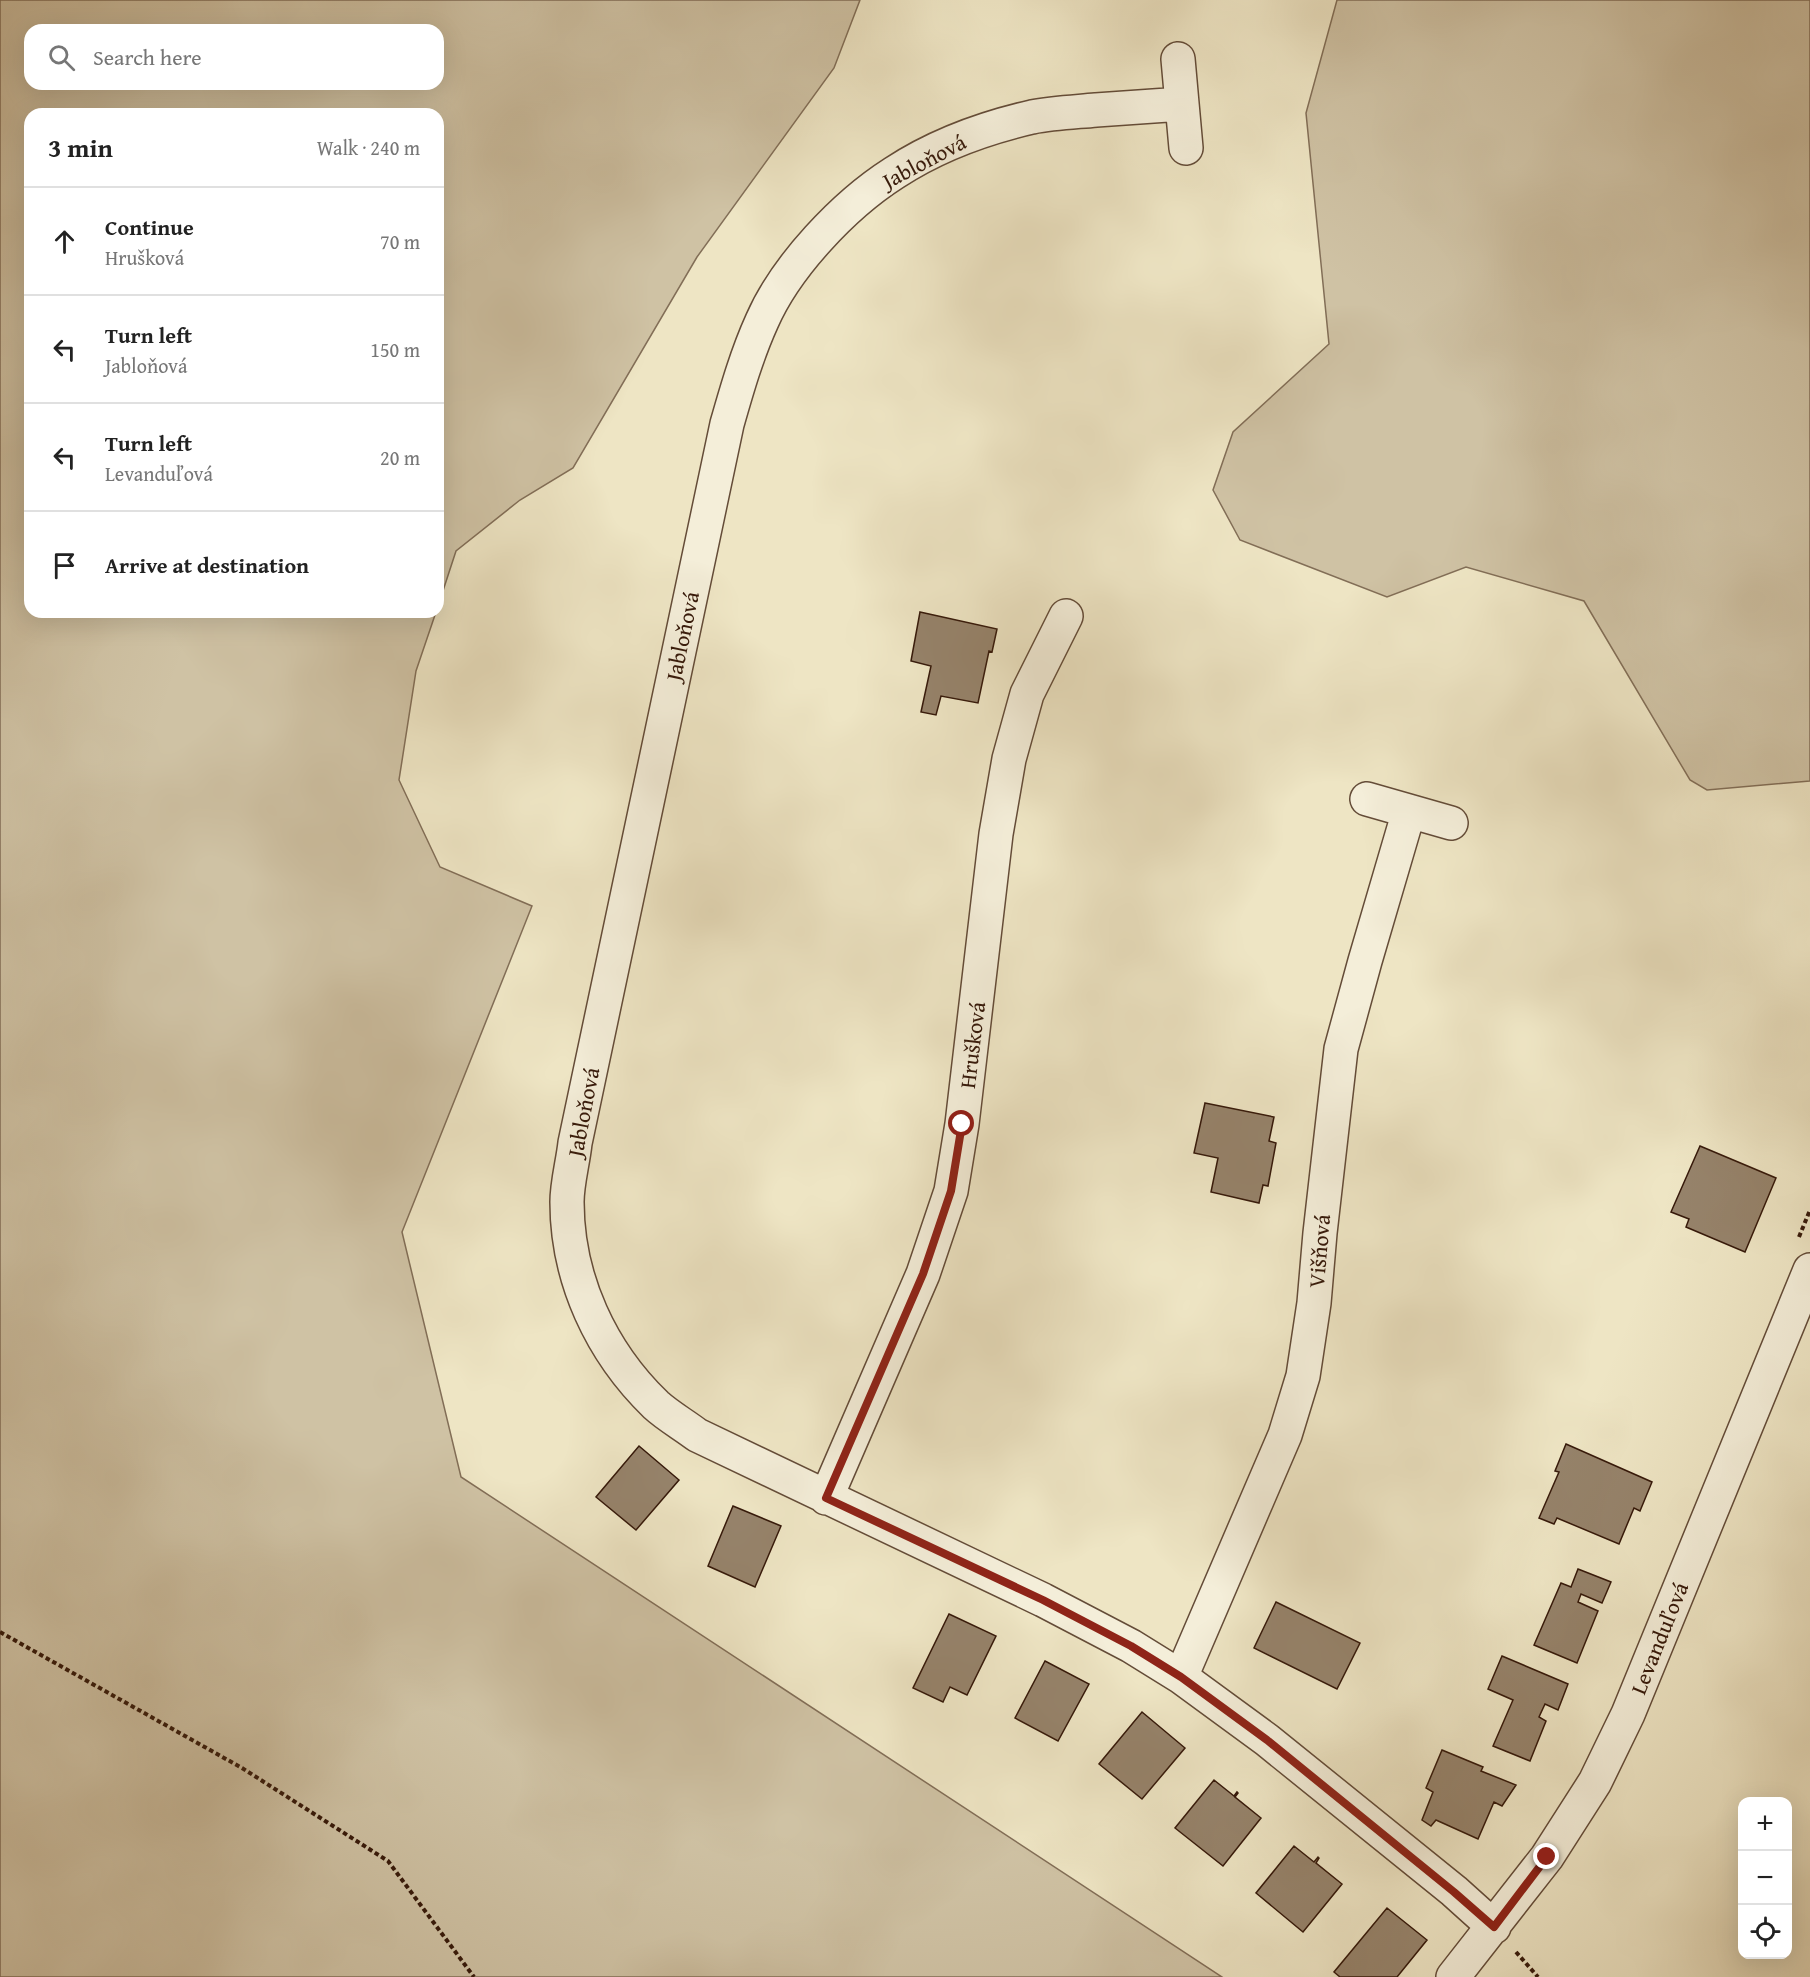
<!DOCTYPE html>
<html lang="en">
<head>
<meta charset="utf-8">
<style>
	body { margin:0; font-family:"Gentium Book Plus",serif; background:#f2f2f2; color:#222 }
	.controls { position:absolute; right:18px; bottom:18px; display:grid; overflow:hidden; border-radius:12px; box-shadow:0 6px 24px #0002 }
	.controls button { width:54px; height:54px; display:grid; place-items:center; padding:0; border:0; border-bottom:2px solid #e0e0e0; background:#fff; color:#222; font:30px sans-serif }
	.stop { position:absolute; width:18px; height:18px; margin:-14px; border:4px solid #8f2418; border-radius:50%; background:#fff }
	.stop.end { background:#8f2418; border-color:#fff; box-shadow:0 2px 6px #0008 }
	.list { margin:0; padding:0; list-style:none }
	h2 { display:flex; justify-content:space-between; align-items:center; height:78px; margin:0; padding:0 24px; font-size:26px }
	h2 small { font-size:20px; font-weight:400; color:#767676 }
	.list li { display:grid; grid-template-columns:39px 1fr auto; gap:18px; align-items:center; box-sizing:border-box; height:108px; padding:0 24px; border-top:2px solid #e0e0e0 }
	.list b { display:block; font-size:22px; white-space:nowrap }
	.list p { margin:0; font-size:20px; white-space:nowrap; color:#767676 }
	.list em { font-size:20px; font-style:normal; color:#767676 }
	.icon { flex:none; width:33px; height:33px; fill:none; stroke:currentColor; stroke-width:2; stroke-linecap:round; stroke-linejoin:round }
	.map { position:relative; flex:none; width:1810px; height:1977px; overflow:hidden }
	.search { position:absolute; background:#fff; box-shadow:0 6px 24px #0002; left:24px; top:24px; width:420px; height:66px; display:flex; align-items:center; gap:15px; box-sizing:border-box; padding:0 21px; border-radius:18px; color:#767676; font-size:22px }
	.panel { position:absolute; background:#fff; box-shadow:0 6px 24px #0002; left:24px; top:108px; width:420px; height:510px; border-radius:18px }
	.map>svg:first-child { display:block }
	.green { fill:#cfc2a4; stroke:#826e57; stroke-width:1.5; fill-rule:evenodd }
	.building { fill:#96836b; stroke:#36190a; stroke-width:1.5 }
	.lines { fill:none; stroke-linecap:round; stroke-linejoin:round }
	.minor-casing { stroke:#644c38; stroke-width:36 }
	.path { stroke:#36190a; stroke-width:4; stroke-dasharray:4.5 3; stroke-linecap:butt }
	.minor { stroke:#f4eed9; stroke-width:33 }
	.route { stroke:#8f2418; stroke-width:8 }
	.labels { text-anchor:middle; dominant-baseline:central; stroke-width:4.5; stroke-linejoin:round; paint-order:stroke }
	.street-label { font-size:22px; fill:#36190a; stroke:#f4eed9 }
</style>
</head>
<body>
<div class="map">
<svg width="1810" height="1977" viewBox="0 0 1810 1977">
	<rect width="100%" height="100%" fill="#eee5c4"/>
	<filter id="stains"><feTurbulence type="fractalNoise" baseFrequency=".00333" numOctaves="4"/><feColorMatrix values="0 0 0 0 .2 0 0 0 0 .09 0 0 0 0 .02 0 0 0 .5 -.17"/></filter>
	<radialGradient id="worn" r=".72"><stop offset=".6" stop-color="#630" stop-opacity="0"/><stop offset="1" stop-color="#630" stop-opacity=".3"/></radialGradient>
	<path class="green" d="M0 0H860L834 68 697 257 573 468 520 500 456 551 438 606V114H30V612H436L416 671 399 780 440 867 532 906 402 1232 461 1477 1222 1977H0ZM30 30H438V84H30Z
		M1337 0H1810V781L1707 790 1690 780 1584 601 1466 567 1387 597 1240 540 1213 490 1233 432 1329 344 1306 113Z"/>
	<path class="building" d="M920 612 997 629 992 652 989 651 978 703 941 696 936 715 921 712 931 666 911 661Z
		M1205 1103 1274 1117 1269 1141 1276 1143 1268 1186 1263 1185 1259 1203 1211 1192 1218 1158 1194 1153Z
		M1700 1146 1776 1178 1745 1252 1686 1227 1689 1219 1671 1212Z
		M1566 1444 1652 1482 1640 1511 1634 1508 1619 1544 1557 1518 1554 1524 1539 1518 1559 1472 1555 1471Z
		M639 1446 679 1480 636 1530 596 1497Z
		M733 1506 781 1526 755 1587 708 1566Z
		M1578 1569 1611 1582 1602 1603 1581 1594 1578 1602 1598 1611 1577 1663 1534 1645 1561 1583 1571 1587Z
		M1276 1602 1360 1643 1337 1689 1254 1648Z
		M949 1614 996 1636 967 1695 950 1687 943 1702 913 1688Z
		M1502 1656 1568 1684 1558 1710 1545 1704 1539 1717 1546 1721 1530 1761 1493 1746 1513 1700 1488 1689Z
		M1045 1661 1089 1684 1058 1741 1015 1718Z
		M1142 1712 1185 1748 1142 1799 1099 1764Z
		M1442 1750 1483 1767 1481 1771 1516 1785 1502 1806 1494 1802 1478 1839 1436 1820 1431 1826 1422 1820 1433 1792 1426 1788Z
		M1214 1780 1234 1796 1237 1792 1238 1793 1235 1797 1261 1818 1223 1866 1175 1828Z
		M1294 1846 1314 1862 1318 1857 1319 1858 1316 1863 1342 1884 1303 1932 1256 1893Z
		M1387 1908 1427 1940 1397 1977H1340L1334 1972Z"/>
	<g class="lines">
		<g class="minor-casing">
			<path id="minor" d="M1178 59 1186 148
				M1182 104C1153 106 1124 108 1096 110 1075 112 1053 113 1032 117 984 128 935 146 894 173 844 205 786 266 762 321 747 354 737 389 727 424L575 1143C573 1162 567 1183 567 1202 567 1279 601 1352 656 1405 668 1416 684 1425 697 1435L1043 1600 1131 1646 1181 1677 1267 1740 1454 1891 1494 1927
				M1367 799 1451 823
				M826 1498 923 1274 951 1191 962 1124 996 834 1009 759 1027 694 1066 616
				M1181 1677 1285 1435 1303 1376 1314 1303 1320 1233 1341 1049 1365 961 1409 811
				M1453 1977 1547 1857 1595 1782 1628 1714 1810 1270"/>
		</g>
		<path class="path" d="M1799 1237 1810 1210
			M0 1632 242 1768 388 1861 474 1977
			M1516 1952 1538 1977"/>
		<use href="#minor" class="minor"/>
	</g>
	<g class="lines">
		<path class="route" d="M962 1124 951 1191 923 1274 826 1498 1043 1600 1131 1646 1181 1677 1267 1740 1454 1892 1494 1927 1547 1857"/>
	</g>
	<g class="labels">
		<g class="street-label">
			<text transform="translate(924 161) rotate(-28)">Jabloňová</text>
			<text transform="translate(682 636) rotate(-78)">Jabloňová</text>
			<text transform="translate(972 1045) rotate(-83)">Hrušková</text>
			<text transform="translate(583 1112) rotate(-79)">Jabloňová</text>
			<text transform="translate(1319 1251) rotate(-85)">Višňová</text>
			<text transform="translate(1659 1638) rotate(-68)">Levanduľová</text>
		</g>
	</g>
	<rect width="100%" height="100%" filter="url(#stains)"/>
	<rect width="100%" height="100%" fill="url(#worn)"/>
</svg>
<div class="controls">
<button>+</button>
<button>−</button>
<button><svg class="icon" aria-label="locate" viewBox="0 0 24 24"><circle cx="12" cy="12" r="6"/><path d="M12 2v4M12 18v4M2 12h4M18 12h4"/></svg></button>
</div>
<div class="stop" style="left:962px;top:1124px"></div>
<div class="stop end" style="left:1547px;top:1857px"></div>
<div class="search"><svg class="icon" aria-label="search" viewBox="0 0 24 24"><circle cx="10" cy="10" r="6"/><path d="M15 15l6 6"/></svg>Search here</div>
<section class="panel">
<h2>3 min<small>Walk · 240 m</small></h2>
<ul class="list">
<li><svg class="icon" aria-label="ahead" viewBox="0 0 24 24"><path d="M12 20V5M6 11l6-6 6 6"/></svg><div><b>Continue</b><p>Hrušková</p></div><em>70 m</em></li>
<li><svg class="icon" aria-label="left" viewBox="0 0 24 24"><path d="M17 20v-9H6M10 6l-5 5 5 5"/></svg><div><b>Turn left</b><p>Jabloňová</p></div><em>150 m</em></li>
<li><svg class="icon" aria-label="left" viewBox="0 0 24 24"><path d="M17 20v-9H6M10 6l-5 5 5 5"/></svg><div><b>Turn left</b><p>Levanduľová</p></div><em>20 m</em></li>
<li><svg class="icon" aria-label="arrive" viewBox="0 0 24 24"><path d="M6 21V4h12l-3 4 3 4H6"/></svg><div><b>Arrive at destination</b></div></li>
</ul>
</section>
</div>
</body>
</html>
